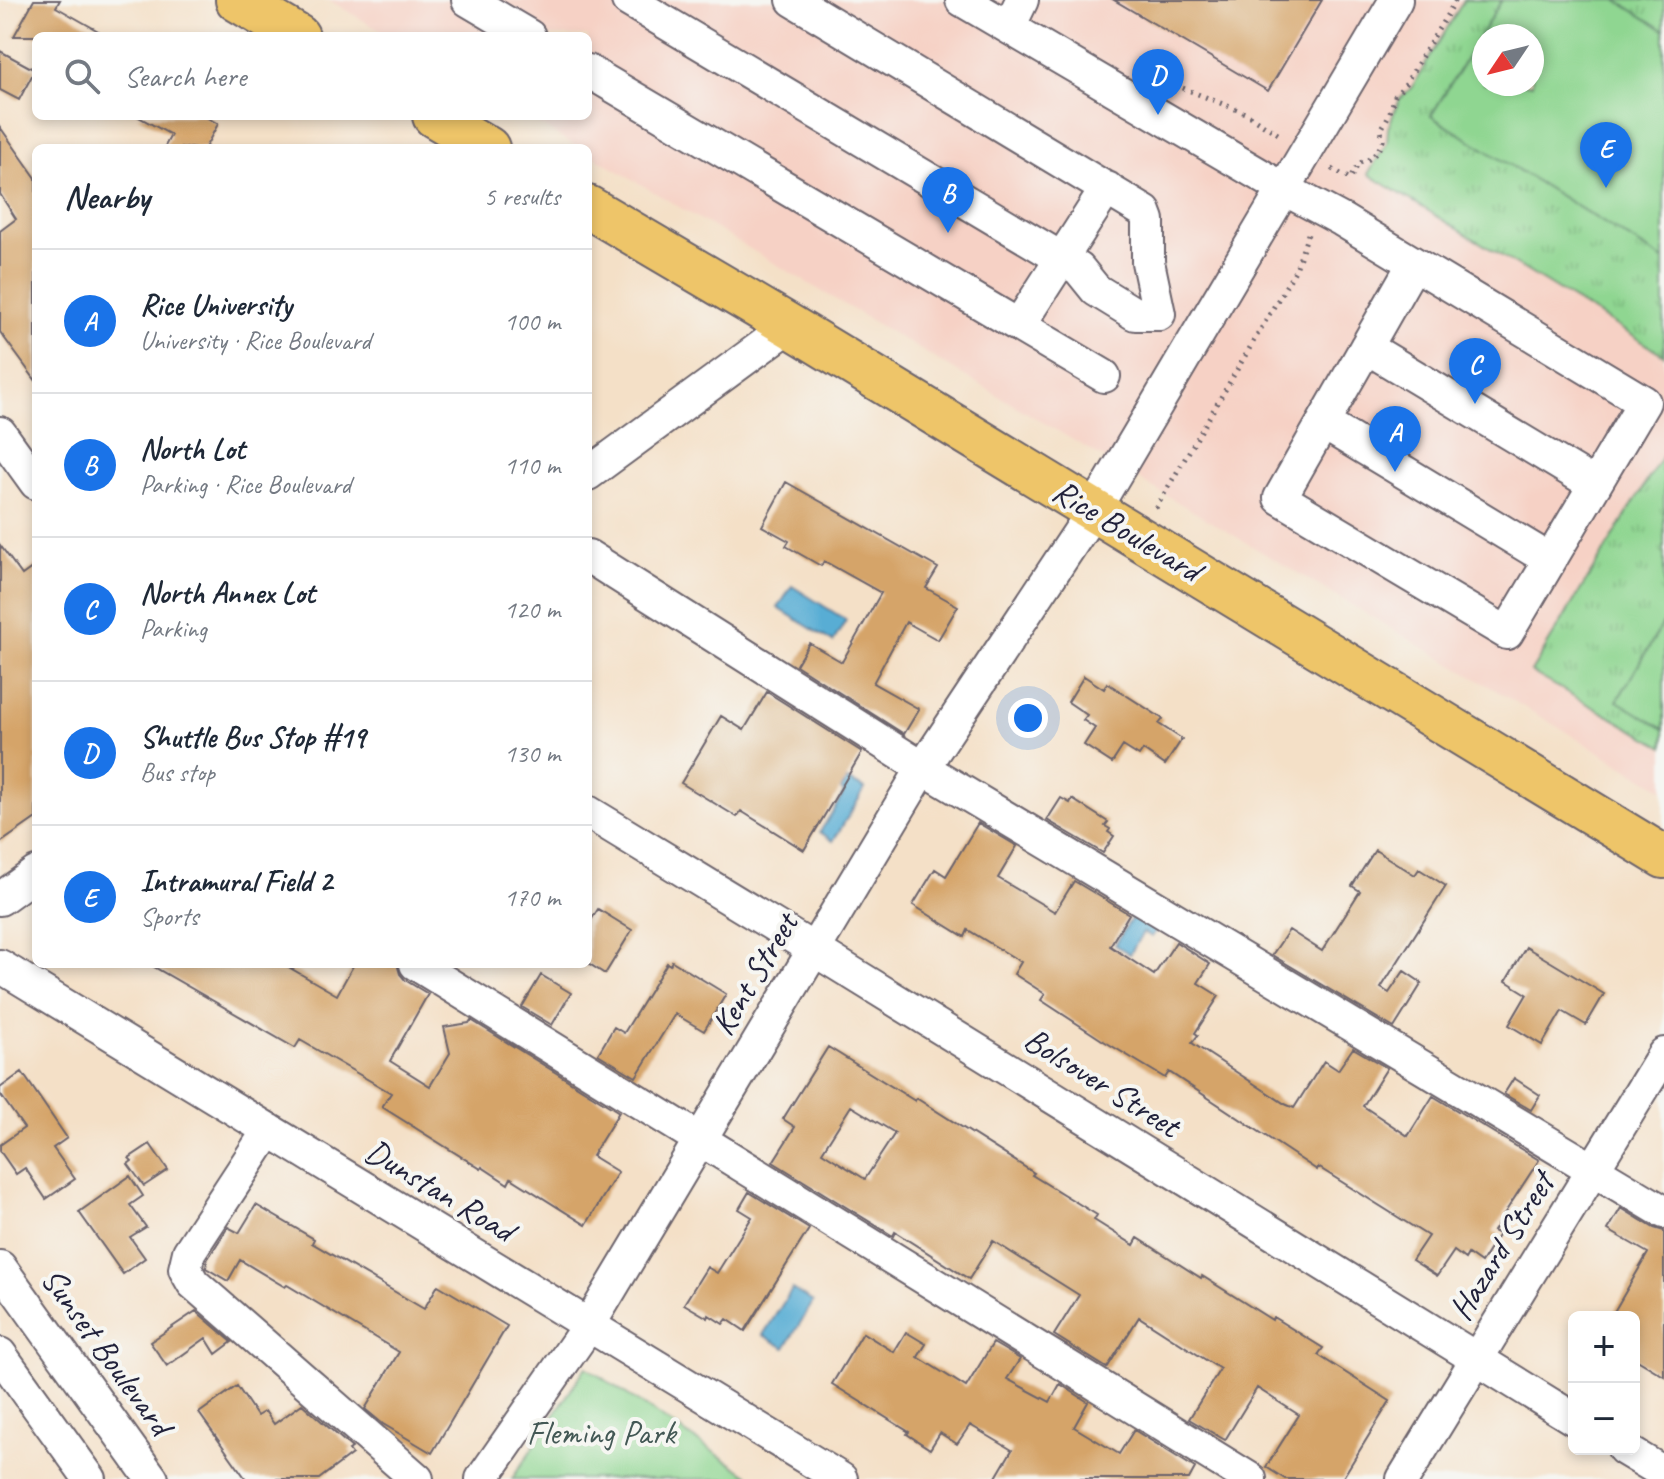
<!DOCTYPE html>
<html lang="en">
<head>
<meta charset="utf-8">
<style>
	body { margin:0; font-family:Caveat,sans-serif; background:#f2f2f3; color:#1f2937 }
	.controls { position:absolute; right:24px; bottom:24px; display:grid; overflow:hidden; border-radius:12px; box-shadow:0 4px 12px #0003 }
	.controls button { width:72px; height:72px; display:grid; place-items:center; padding:0; border:0; border-bottom:2px solid #e0e1e3; background:#fff; color:#1f2937; font:40px sans-serif }
	.compass { position:absolute; left:1472px; top:24px; width:72px; height:72px; border-radius:50%; background:#fff; box-shadow:0 4px 12px #0003; rotate:235deg }
	.you { position:absolute; left:1028px; top:718px; width:28px; height:28px; margin:-20px; border:6px solid #fff; border-radius:50%; background:#1a73e8; box-shadow:0 0 0 12px #1a73e833 }
	.badge { display:grid; place-items:center; width:52px; height:52px; border-radius:50%; background:#1a73e8; color:#fff; font-size:26px; font-weight:700 }
	.pin { position:absolute; translate:-50% -66px; filter:drop-shadow(0 2px 4px #0008) }
	.pin::after { content:''; position:absolute; top:42px; width:28px; height:24px; background:inherit; clip-path:polygon(0 0,100% 0,50% 100%) }
	.list { margin:0; padding:0; list-style:none }
	h2 { display:flex; justify-content:space-between; align-items:center; height:104px; margin:0; padding:0 32px; font-size:34px }
	h2 small { font-size:26px; font-weight:400; color:#747a83 }
	.list li { display:grid; grid-template-columns:52px 1fr auto; gap:24px; align-items:center; box-sizing:border-box; height:144px; padding:0 32px; border-top:2px solid #e0e1e3 }
	.list b { display:block; font-size:30px; white-space:nowrap }
	.list p { margin:0; font-size:26px; white-space:nowrap; color:#747a83 }
	.list em { font-size:26px; font-style:normal; color:#747a83 }
	.icon { flex:none; width:44px; height:44px; fill:none; stroke:currentColor; stroke-width:2; stroke-linecap:round; stroke-linejoin:round }
	.map { position:relative; flex:none; width:1664px; height:1479px; overflow:hidden }
	.search { position:absolute; background:#fff; box-shadow:0 4px 12px #0003; left:32px; top:32px; width:560px; height:88px; display:flex; align-items:center; gap:20px; box-sizing:border-box; padding:0 28px; border-radius:12px; color:#747a83; font-size:30px }
	.panel { position:absolute; background:#fff; box-shadow:0 4px 12px #0003; left:32px; top:144px; width:560px; height:824px; border-radius:12px }
	.map>svg:first-child { display:block }
	.built { fill:#f6d1c5; fill-rule:evenodd }
	.grass { fill:url(#grass-tufts); stroke:#587c66; stroke-width:2 }
	.park { fill:#8fd691; stroke:#587c66; stroke-width:2; fill-rule:evenodd }
	.water { fill:#58add4; stroke:#3d6888; stroke-width:2 }
	.building { fill:#d5a469; fill-rule:evenodd }
	.lines { fill:none; stroke-linecap:round; stroke-linejoin:round }
	.minor-casing { stroke:#6c646c; stroke-width:36 }
	.major-casing { stroke:#6c646c; stroke-width:46 }
	.path { stroke:#6c646c; stroke-width:5; stroke-dasharray:2 6; stroke-linecap:butt }
	.minor { stroke:#fff; stroke-width:32 }
	.major { stroke:#eec569; stroke-width:42 }
	.labels { text-anchor:middle; dominant-baseline:central; stroke-width:8; stroke-linejoin:round; paint-order:stroke }
	.street-label { font-size:34px; fill:#22223b; stroke:#f6f6f2 }
	.park-label { font-size:34px; fill:#435855; stroke:#f6f6f2 }
</style>
</head>
<body>
<div class="map">
<svg width="1664" height="1479" viewBox="0 0 1664 1479">
	<defs>
		<pattern id="grass-tufts" width="24" height="20" patternUnits="userSpaceOnUse" patternTransform="scale(2)"><rect width="24" height="20" fill="#8fd691"/><path d="M3 7l-1-3M5 7V3M7 7l1-3M15 17l-1-3M17 17v-4M19 17l1-3" fill="none" stroke="#7bb77e"/></pattern>
	</defs>
	<rect width="100%" height="100%" fill="#f6f6f2"/>
	<filter id="ink" filterUnits="userSpaceOnUse"><feTurbulence type="fractalNoise" baseFrequency=".0125" numOctaves="2"/><feDisplacementMap in="SourceGraphic" scale="16" xChannelSelector="R" yChannelSelector="G"/><feConvolveMatrix kernelMatrix="1 2 1 2 8 2 1 2 1" color-interpolation-filters="sRGB"/></filter>
	<filter id="wash" filterUnits="userSpaceOnUse"><feTurbulence type="fractalNoise" baseFrequency=".006" numOctaves="4" result="noise"/><feDisplacementMap in="SourceGraphic" scale="32" xChannelSelector="R" yChannelSelector="G"/><feGaussianBlur stdDeviation="1.8" result="paint"/><feColorMatrix in="noise" values="0 0 0 0 0 0 0 0 0 0 0 0 0 0 0 0 0 1.4 0 .05"/><feComposite in="paint" operator="in"/></filter>
	<g filter="url(#wash)">
		<rect width="100%" height="100%" fill="#f4e0c7"/>
		<path class="built" d="M329 0H1664V790L588 153V148H579L525 116H588V36H389ZM1484 36H1532V84H1484Z"/>
		<path class="grass" d="M1464 0H1502L1431 116 1664 260V355L1368 174 1387 143 1388 128 1399 100 1412 87Z
			M1616 0H1664V30Z
			M1664 453V622L1618 701 1664 729V747L1531 672Z"/>
		<path class="park" d="M1502 0H1616L1664 30V260L1431 116ZM1484 36H1532V84H1484Z
			M1664 622V729L1617 701Z
			M586 1367 754 1479H512Z"/>
		<path class="water" d="M792 586 846 620 833 642 778 608Z
			M847 780 865 789 833 841 820 832 844 793 841 790Z
			M1139 906 1162 921 1152 937 1143 932 1130 954 1115 945Z
			M792 1289 813 1302 785 1348 763 1335Z"/>
		<g id="blocks">
			<path class="building" d="M34 0H60L56 7 107 36H14Z
				M1114 0H1322L1268 91Z
				M0 51 35 70 19 100 0 90Z
				M137 116H204L218 124 205 148H164L171 135Z
				M0 127 36 178V381L0 332V231L16 219 0 194Z
				M786 482 938 568 926 588 958 606 938 640 906 622 873 683 919 709 904 734 796 665 809 643 842 662 881 593 824 561 821 566 786 546 789 541 762 526Z
				M0 545 22 575 36 565V818L0 843Z
				M1084 676 1104 689 1107 683 1163 719 1159 724 1182 739 1165 765 1143 750 1139 756 1123 746 1112 763 1084 745 1095 728 1083 720 1087 715 1068 702Z
				M767 692 862 752 804 850 741 811 737 817 681 783 721 716 744 730Z
				M1061 798 1070 803 1072 799 1108 822 1105 826 1110 829 1108 832 1114 836 1103 853 1047 820Z
				M978 823 1017 846 998 878 1055 912 1074 881 1129 914 1110 946 1154 975 1176 942 1210 964 1198 983 1219 996 1195 1033 1198 1035 1192 1043 1285 1104 1294 1108 1324 1061 1338 1070 1353 1048 1387 1068 1363 1106 1408 1136 1433 1096 1539 1160 1493 1231 1499 1234 1481 1263 1468 1254 1465 1259 1454 1251 1437 1276 1412 1260 1428 1236 1318 1167 1317 1170 1169 1072 1165 1078 1102 1040 1041 1000 1045 994 1014 974 1021 962 968 930 965 937 913 905 935 869 946 876Z
				M1375 850 1415 875 1419 869 1446 886 1381 988 1389 993 1404 971 1422 983 1394 1028 1272 955 1289 930 1322 951 1360 891 1352 886Z
				M598 909 632 930 605 974 588 963V925Z
				M1526 947 1604 994 1586 1025 1562 1011 1542 1045 1509 1025 1527 994 1506 981Z
				M672 961 726 994 704 1031 675 1014 636 1077 598 1054 614 1027 624 1033 667 963 670 965Z
				M149 964H283L337 995 354 964H397L400 974 405 980 428 994 390 1061 430 1086 450 1053 444 1027 469 1023 471 1020 619 1112 592 1156 618 1172 586 1225 511 1178 508 1184 482 1167 481 1169 382 1107 391 1093 300 1040 295 1048Z
				M541 975 571 993 552 1025 522 1007Z
				M828 1047 915 1101 916 1098 1034 1173 1032 1175 1097 1215 1094 1220 1134 1245 1138 1238 1201 1278 1202 1276 1272 1320 1273 1317 1323 1348 1318 1355 1390 1401 1342 1479H1285L1266 1467 1299 1415 1257 1388 1225 1440 1189 1419 1220 1369 1139 1317 1107 1368 1054 1335 1079 1295 993 1241 969 1279 895 1232 893 1236 773 1162 795 1127 783 1119ZM851 1106 895 1133 865 1179 822 1152Z
				M22 1072 67 1138 53 1148 75 1179 46 1199 25 1168 16 1174 0 1151V1145L24 1128 0 1094V1088Z
				M1514 1078 1540 1095 1531 1110 1504 1094Z
				M150 1144 168 1170 144 1186 128 1164 132 1161 129 1158Z
				M130 1176 143 1196 130 1205 146 1227 130 1237 145 1258 123 1274 79 1212Z
				M749 1192 809 1229 745 1331 727 1319 723 1324 709 1315 708 1318 684 1304 707 1267 717 1273 752 1217 739 1209Z
				M256 1205 314 1239 312 1243 424 1309 438 1285 507 1326 432 1453 383 1424 365 1409 399 1352 287 1285 285 1287 240 1260 228 1281 206 1268 207 1260 228 1227 239 1233Z
				M1621 1208 1654 1228 1664 1231V1376L1634 1358V1317H1611L1648 1253 1608 1230Z
				M196 1311 232 1342 216 1354 206 1338 167 1366 150 1342Z
				M906 1332 926 1344 918 1357 966 1387 993 1343 1020 1359 1007 1379 1050 1402 1060 1384 1088 1402 1074 1427 1119 1454 1134 1430 1195 1468 1189 1479H995L1012 1450 970 1425 957 1444 940 1433 930 1449 907 1434 909 1432 832 1384 863 1333 894 1352Z
				M237 1386 257 1416 265 1411 274 1424 302 1404 352 1448 349 1450 352 1454 319 1479H246L199 1413Z"/>
		</g>
	</g>
	<g filter="url(#ink)">
		<use href="#blocks" fill-opacity="0" stroke="#6c646c" stroke-width="2"/>
		<g class="lines">
			<g class="minor-casing">
				<path id="minor" d="M468 0 529 36
					M628 0 1079 269 1096 290 1135 314H1159
					M793 0 1145 212 1148 220V262L1159 314
					M962 0 1284 189 1342 220 1644 402 1507 633 1280 498 1413 265
					M1009 27 1022 0
					M588 71 1104 376
					M1019 325 1107 188
					M1366 347 1595 485
					M1323 423 1550 560
					M0 433 36 483
					M588 474 790 326
					M588 556 923 768 1664 1212
					M588 812 813 949 1574 1419
					M0 899 36 873
					M416 964 1250 1479
					M0 966 841 1479
					M269 1130 189 1252 185 1269 193 1283 417 1479
					M0 1267 152 1479
					M0 1354 90 1479
					M1624 1449 1664 1473
					M482 1479 589 1325 923 768 1094 510 1396 0
					M1403 1479 1664 1054"/>
			</g>
			<g class="major-casing">
				<path id="major" d="M237 0 298 36
					M434 116 488 148
					M588 207 790 326 1664 857"/>
			</g>
			<path class="path" d="M1168 82 1245 113 1281 136
				M1332 169 1350 179 1359 163C1372 160 1377 153 1383 141L1381 130 1389 115 1395 96 1406 83 1456 0
				M1156 508 1296 269 1308 234"/>
			<use href="#minor" class="minor"/>
			<use href="#major" class="major"/>
		</g>
	</g>
	<g class="labels">
		<g class="street-label">
			<text transform="translate(1127 530) rotate(31)">Rice Boulevard</text>
			<text transform="translate(754 974) rotate(-59)">Kent Street</text>
			<text transform="translate(1102 1082) rotate(32)">Bolsover Street</text>
			<text transform="translate(440 1190) rotate(31)">Dunstan Road</text>
			<text transform="translate(1501 1246) rotate(-58)">Hazard Street</text>
			<text transform="translate(107 1351) rotate(54)">Sunset Boulevard</text>
		</g>
		<g class="park-label">
			<text x="601" y="1432">Fleming Park</text>
		</g>
	</g>
</svg>
<div class="controls">
<button>+</button>
<button>−</button>
</div>
<svg class="compass" viewBox="-18 -18 36 36"><path d="M0-13l5 13h-10z" fill="#e53935"/><path d="M0 13l5-13h-10z" fill="#747a83"/></svg>
<div class="you"></div>
<div class="pin badge" style="left:1395px;top:472px">A</div>
<div class="pin badge" style="left:948px;top:233px">B</div>
<div class="pin badge" style="left:1475px;top:404px">C</div>
<div class="pin badge" style="left:1158px;top:115px">D</div>
<div class="pin badge" style="left:1606px;top:188px">E</div>
<div class="search"><svg class="icon" aria-label="search" viewBox="0 0 24 24"><circle cx="10" cy="10" r="6"/><path d="M15 15l6 6"/></svg>Search here</div>
<section class="panel">
<h2>Nearby<small>5 results</small></h2>
<ul class="list">
<li><span class="badge">A</span><div><b>Rice University</b><p>University · Rice Boulevard</p></div><em>100 m</em></li>
<li><span class="badge">B</span><div><b>North Lot</b><p>Parking · Rice Boulevard</p></div><em>110 m</em></li>
<li><span class="badge">C</span><div><b>North Annex Lot</b><p>Parking</p></div><em>120 m</em></li>
<li><span class="badge">D</span><div><b>Shuttle Bus Stop #19</b><p>Bus stop</p></div><em>130 m</em></li>
<li><span class="badge">E</span><div><b>Intramural Field 2</b><p>Sports</p></div><em>170 m</em></li>
</ul>
</section>
</div>
</body>
</html>
